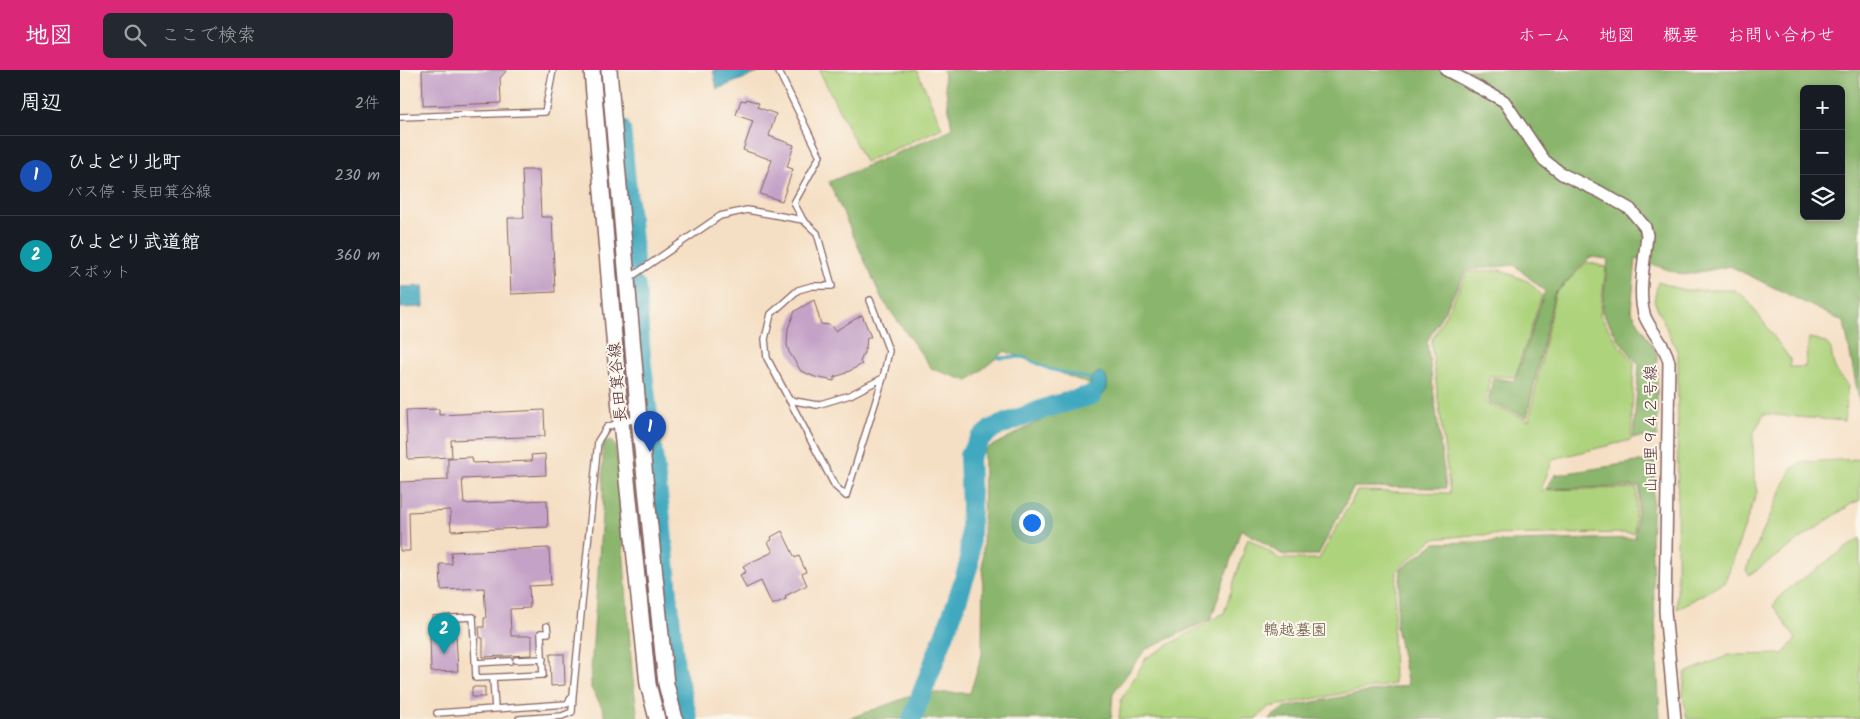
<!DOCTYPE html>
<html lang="ja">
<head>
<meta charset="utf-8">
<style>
	body { margin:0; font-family:Kalam,"Klee One",sans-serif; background:#242831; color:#f1f3f6 }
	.controls { position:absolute; right:15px; top:15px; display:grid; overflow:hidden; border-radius:8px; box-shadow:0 2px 8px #0003 }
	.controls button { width:45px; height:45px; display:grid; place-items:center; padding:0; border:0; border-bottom:1px solid #363941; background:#171b24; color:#f1f3f6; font:25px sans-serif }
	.you { position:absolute; left:631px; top:452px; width:18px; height:18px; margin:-12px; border:4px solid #fff; border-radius:50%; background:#1a73e8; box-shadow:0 0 0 8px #1a73e833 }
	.badge { display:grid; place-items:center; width:32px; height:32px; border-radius:50%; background:#db2777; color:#fff; font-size:16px; font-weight:700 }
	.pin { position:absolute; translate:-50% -41px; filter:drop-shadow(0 1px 2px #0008) }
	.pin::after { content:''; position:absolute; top:26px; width:18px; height:15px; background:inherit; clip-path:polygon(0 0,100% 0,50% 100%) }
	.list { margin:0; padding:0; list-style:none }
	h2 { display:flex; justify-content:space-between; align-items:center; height:65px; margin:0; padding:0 20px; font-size:21px }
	h2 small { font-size:16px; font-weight:400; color:#9ea1a6 }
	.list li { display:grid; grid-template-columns:32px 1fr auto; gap:15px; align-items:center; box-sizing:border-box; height:80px; padding:0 20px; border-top:1px solid #363941 }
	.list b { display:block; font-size:19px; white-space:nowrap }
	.list p { margin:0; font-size:16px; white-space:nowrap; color:#9ea1a6 }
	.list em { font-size:16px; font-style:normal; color:#9ea1a6 }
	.icon { flex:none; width:28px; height:28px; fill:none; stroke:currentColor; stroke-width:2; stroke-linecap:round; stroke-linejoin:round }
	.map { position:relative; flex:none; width:1460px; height:649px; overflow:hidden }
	header { display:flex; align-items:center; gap:30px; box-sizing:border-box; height:70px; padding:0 25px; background:#db2777; color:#fff }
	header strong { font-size:24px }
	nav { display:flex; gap:28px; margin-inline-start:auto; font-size:18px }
	.search { width:350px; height:45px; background:#242831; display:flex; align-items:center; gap:12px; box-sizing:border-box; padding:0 18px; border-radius:8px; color:#9ea1a6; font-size:19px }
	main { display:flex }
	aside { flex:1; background:#171b24 }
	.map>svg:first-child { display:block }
	.green { fill:#aed37d; stroke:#7c7954 }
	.forest { fill:#8ab56c; stroke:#6a6a4c; fill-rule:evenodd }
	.water { fill:#3fa8bf; stroke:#446475 }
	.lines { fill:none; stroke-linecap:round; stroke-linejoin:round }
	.stream { stroke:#3fa8bf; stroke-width:3 }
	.river { stroke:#3fa8bf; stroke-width:20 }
	.building { fill:#c4a2c7 }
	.lane-casing { stroke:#866261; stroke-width:8 }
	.street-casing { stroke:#866261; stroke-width:14 }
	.secondary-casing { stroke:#866261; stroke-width:18 }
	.lane { stroke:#fff; stroke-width:5.5 }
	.street { stroke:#fff; stroke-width:11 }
	.secondary { stroke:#fff; stroke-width:15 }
	.labels { text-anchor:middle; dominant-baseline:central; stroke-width:4; stroke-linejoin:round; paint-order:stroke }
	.street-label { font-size:16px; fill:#4a1f2b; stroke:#fbf7ec }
	.park-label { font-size:16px; fill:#685544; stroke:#fbf7ec }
</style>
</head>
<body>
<header>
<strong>地図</strong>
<div class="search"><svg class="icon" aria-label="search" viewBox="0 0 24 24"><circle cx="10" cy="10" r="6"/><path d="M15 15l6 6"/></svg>ここで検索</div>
<nav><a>ホーム</a><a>地図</a><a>概要</a><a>お問い合わせ</a></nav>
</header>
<main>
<aside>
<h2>周辺<small>2件</small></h2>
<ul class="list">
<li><span class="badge" style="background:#1a4fb4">1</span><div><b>ひよどり北町</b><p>バス停 · 長田箕谷線</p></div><em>230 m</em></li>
<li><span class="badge" style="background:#0f9aa8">2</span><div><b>ひよどり武道館</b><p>スポット</p></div><em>360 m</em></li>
</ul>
</aside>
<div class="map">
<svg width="1460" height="649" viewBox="0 0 1460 649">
	<rect width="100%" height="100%" fill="#fbf7ec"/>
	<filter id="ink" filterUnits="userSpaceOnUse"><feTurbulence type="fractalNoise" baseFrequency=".02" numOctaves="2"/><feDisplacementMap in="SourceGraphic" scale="10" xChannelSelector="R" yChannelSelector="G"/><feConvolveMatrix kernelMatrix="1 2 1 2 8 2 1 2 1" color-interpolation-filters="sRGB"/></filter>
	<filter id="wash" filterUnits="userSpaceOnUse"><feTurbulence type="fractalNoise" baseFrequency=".0096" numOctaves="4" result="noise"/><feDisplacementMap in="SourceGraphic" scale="20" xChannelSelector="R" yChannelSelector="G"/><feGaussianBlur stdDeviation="1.12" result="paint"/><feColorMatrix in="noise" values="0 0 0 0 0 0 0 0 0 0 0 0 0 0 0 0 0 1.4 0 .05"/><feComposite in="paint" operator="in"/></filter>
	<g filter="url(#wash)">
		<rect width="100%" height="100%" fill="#f5dfc4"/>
		<path class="green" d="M419 0H517L542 58 465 92Z
			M1187 192 1206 197 1200 245 1217 272 1234 292 1231 370 1153 389 1141 420 1237 418 1234 463 1072 465 1033 469 997 500 993 561 994 614 869 637 855 649H719L721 630 746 588 824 543 848 468 880 489H919L957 421 1050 423 1031 272 1068 202 1101 200 1129 212 1142 225 1115 307 1090 306 1085 333 1129 350 1155 224Z
			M1258 212 1282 220H1334L1346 228 1390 289V297H1405L1409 268C1441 273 1426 283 1437 302 1439 307 1444 311 1448 315L1444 351 1364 344 1353 364 1354 408 1357 422 1325 512 1277 539 1278 283 1254 231Z
			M1460 389V430L1451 434 1349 505 1346 500 1391 399 1403 392Z
			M1460 468V645L1458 649H1287L1283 625 1285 603 1329 585 1383 584 1396 569 1373 536 1383 523Z"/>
		<path class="forest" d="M543 0H1460V335L1444 252 1330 196 1284 205 1236 189 1231 240 1257 284V367L1233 368 1239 295 1219 270 1202 242 1208 189 1190 187 1154 224 1127 347 1088 332 1093 308 1115 311 1145 221 1114 195 1067 200 1027 272 1046 418 954 417 918 485H883L841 459 811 549 745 580 713 623 711 649H448L519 623H570L582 585 584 380 701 319 605 281 568 311 532 299 482 229 429 112 552 59ZM1404 19H1441V146H1404Z
			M206 371H211L215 375 217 391 232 603 238 649H205L203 639 191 618V602L203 430V379L204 373Z
			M1255 391 1251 469 1260 649H868L886 637 1008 615 996 557 1001 499 1035 473 1235 468 1240 416 1146 419 1155 405 1236 392Z"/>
		<path class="water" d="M313 0H362L363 1 317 19Z
			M23 216 24 237 0 238V217Z
			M699 302C707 304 708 311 707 319L701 327H692L690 308Z"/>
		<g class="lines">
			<path class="stream" d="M598 288 623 287 649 299 690 309"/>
			<path class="river" d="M221 59 234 192
				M236 217 241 287 261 449 275 598 288 649
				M512 649 555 537 569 494 571 436 569 386 580 369 593 358 649 337 692 325"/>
		</g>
		<g id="blocks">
			<path class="building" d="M22 0H107L100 8 101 33 23 36Z
				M347 29 359 33 357 37 376 44 369 66 394 75 387 97 393 99 382 131 360 124 372 90 343 80 353 51 336 45 341 30 346 31Z
				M122 100H139L141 147H152L155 222 111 224 108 148H124Z
				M414 230 421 254 430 255 435 261 462 245 471 267H467L466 277 460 292 462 294 444 304 434 307V311L415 307 401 301 389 282 387 275 388 258 395 241Z
				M39 339V345L144 340 145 366 51 370 52 387 8 389 6 340Z
				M145 384 146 405 62 409 64 434 147 430 148 457 51 461 50 440 9 442 10 481H0V412L48 410V388L72 387 73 393 132 391 131 385Z
				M382 461 395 488 399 486 406 502 402 504 407 515 385 526 386 529 372 535 361 511 346 518 340 505 346 502 343 496 373 482 368 472 372 470 371 467Z
				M149 478 151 515 129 516 130 538 110 539 111 566H132V585L83 587V568H80L79 557H84V548H86L84 518 41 520 40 494H52L51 482Z
				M56 566 58 601 31 602 30 567Z
				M150 584H164L165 615 151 616Z
				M72 617H85V627H72Z"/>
		</g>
	</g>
	<g filter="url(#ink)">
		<use href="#blocks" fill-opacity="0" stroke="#866261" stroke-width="1"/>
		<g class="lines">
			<g class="lane-casing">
				<path id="lane" d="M378 0 420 86 394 133 403 150
					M0 47 145 42 153 0
					M228 209 320 146 347 140 403 150 417 163 432 216H412L398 220 371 244 365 269 367 288 435 416 446 426 483 308 489 281 470 230
					M389 330 417 335 450 325 483 308
					M35 549 73 547 76 608 143 605 141 563H148L147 556
					M116 590 143 589
					M75 593 110 591
					M93 608 95 639
					M37 643 167 634 173 625 198 371 207 357 221 352 239 349
					M119 649 162 646 172 642 173 625"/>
			</g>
			<g class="street-casing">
				<path id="street" d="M1046 0 1104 31 1144 90 1162 104 1200 122 1230 139 1245 157 1247 165C1245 188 1237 225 1245 247 1252 263 1265 274 1269 292L1265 541 1275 649"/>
			</g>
			<g class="secondary-casing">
				<path id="secondary" d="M192 0 221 352 248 614 257 649
					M209 0 239 349 266 614 275 649"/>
			</g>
			<use href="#lane" class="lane"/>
			<use href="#street" class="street"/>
			<use href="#secondary" class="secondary"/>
		</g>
	</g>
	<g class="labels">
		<g class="street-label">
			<text transform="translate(218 312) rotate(-95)">長田箕谷線</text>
			<text transform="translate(1251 359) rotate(-90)">山田里９４２号線</text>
		</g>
		<g class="park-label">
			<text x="895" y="560">鵯越墓園</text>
		</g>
	</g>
</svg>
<div class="controls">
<button>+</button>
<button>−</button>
<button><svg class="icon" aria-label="layers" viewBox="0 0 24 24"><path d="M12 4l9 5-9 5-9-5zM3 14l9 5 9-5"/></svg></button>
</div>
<div class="you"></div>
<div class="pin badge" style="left:250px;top:382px;background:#1a4fb4">1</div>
<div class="pin badge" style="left:44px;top:584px;background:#0f9aa8">2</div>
</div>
</main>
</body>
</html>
